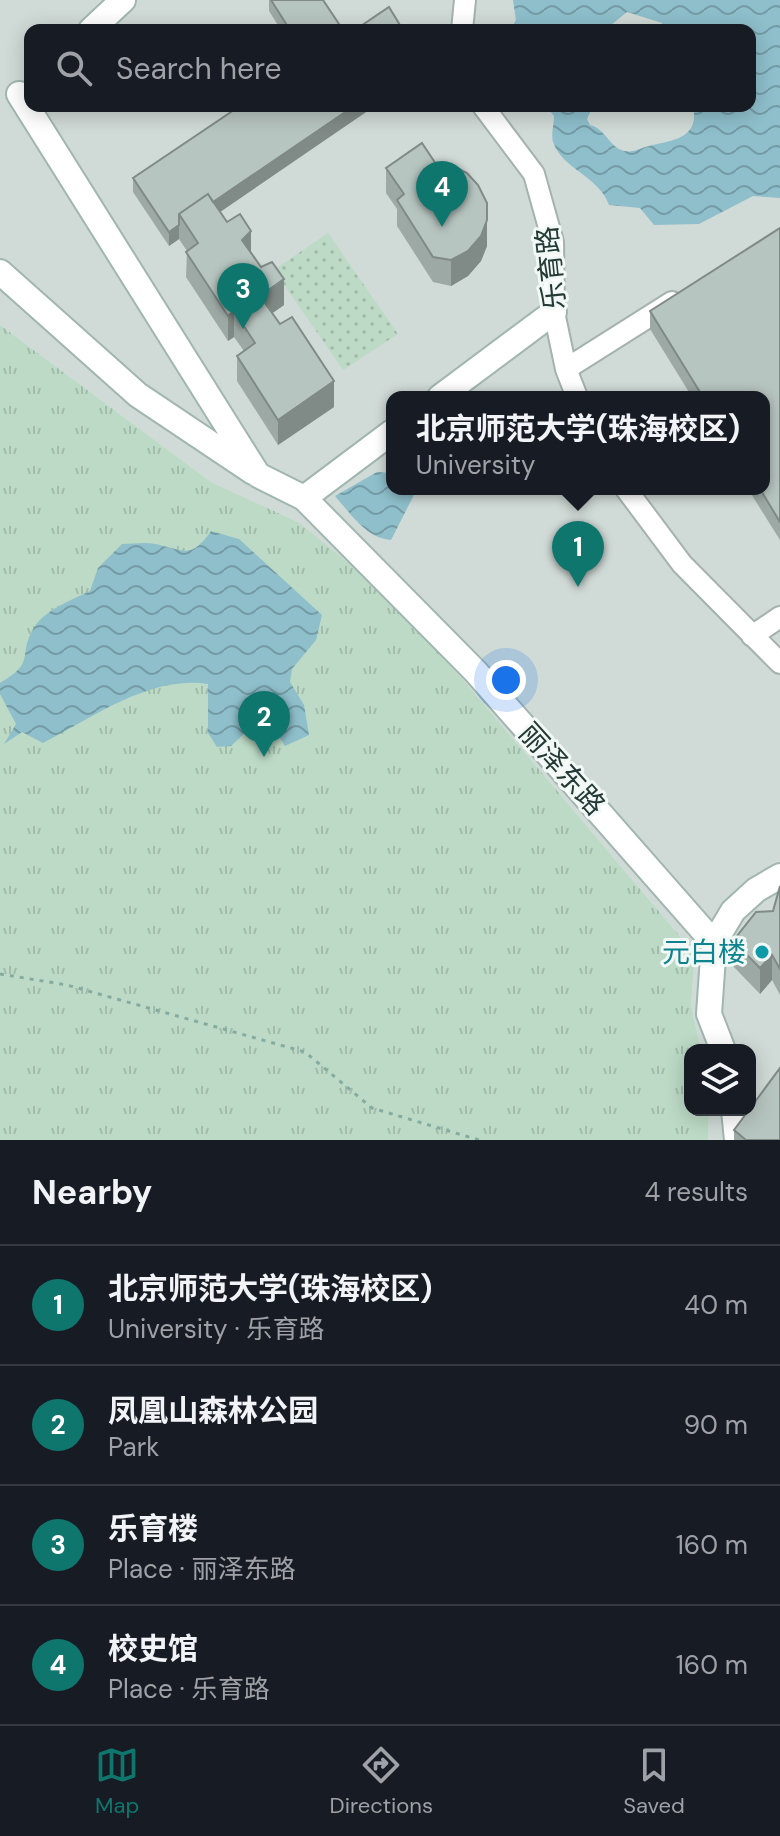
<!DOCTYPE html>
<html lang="en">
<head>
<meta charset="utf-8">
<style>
	body { margin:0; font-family:"DM Sans","Noto Sans SC",sans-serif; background:#242831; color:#f1f3f6 }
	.controls { position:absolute; right:24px; bottom:24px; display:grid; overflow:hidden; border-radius:16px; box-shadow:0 4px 20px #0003 }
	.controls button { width:72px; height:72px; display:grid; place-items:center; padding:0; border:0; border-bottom:2px solid #363941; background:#171b24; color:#f1f3f6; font:40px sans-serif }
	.you { position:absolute; left:506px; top:680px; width:28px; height:28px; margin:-20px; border:6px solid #fff; border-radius:50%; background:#1a73e8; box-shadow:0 0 0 12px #1a73e833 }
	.badge { display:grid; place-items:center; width:52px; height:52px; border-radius:50%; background:#0f766e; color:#fff; font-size:26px; font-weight:700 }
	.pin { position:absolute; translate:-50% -66px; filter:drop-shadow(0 2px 4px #0008) }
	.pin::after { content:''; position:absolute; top:42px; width:28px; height:24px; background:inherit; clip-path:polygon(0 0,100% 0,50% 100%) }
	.popup { position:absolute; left:386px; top:391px; width:384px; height:104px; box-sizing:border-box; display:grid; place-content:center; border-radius:16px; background:#171b24; filter:drop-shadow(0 2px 6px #0005); font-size:26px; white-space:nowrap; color:#9ea1a6 }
	.popup b { font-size:30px; color:#f1f3f6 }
	.popup::after { content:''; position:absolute; left:50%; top:100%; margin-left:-16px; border:16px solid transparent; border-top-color:#171b24 }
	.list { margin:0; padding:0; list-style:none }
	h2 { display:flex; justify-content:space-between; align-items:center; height:104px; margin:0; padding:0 32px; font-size:34px }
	h2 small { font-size:26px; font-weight:400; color:#9ea1a6 }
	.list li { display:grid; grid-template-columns:52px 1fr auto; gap:24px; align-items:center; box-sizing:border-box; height:120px; padding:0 32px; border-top:2px solid #363941 }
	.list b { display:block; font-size:30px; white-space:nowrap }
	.list p { margin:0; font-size:26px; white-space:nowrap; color:#9ea1a6 }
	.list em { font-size:26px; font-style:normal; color:#9ea1a6 }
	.icon { flex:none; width:44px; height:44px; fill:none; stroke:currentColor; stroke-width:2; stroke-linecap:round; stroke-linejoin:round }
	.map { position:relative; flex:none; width:780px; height:1140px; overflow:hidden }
	.search { position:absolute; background:#171b24; box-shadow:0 4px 20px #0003; left:24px; right:24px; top:24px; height:88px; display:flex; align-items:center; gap:20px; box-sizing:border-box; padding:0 28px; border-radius:16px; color:#9ea1a6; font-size:30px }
	.sheet { height:584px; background:#171b24 }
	nav { display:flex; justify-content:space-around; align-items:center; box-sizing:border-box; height:112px; border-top:2px solid #363941; background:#171b24; font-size:22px; color:#9ea1a6 }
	nav a { display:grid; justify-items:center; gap:4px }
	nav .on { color:#0f766e }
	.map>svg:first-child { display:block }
	.built { fill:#d0dad6; fill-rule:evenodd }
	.grass { fill:url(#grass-dots) }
	.park { fill:url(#park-tufts) }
	.water { fill:url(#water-waves) }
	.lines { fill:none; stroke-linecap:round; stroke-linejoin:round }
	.street-casing { stroke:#a5b2ae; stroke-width:24 }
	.secondary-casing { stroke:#a1b6af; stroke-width:28 }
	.path { stroke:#85aca1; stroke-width:3; stroke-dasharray:4 6; stroke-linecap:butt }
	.street { stroke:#fff; stroke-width:20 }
	.secondary { stroke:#fff; stroke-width:24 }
	.wall { fill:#9da9a5 }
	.shaded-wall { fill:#808a86 }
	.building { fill:#b7c5c0; stroke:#808a86; stroke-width:2 }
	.culture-dot { fill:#0f9aa8; stroke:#f2f8f5; stroke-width:3 }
	.labels { text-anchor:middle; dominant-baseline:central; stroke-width:6; stroke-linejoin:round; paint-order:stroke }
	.street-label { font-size:28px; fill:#233a35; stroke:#f2f8f5 }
	.culture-label { font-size:28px; fill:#0d838f; stroke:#f2f8f5; text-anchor:end }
</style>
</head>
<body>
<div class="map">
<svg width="780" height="1140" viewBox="0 0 780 1140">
	<defs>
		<pattern id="grass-dots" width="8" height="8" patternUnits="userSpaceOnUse" patternTransform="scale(2)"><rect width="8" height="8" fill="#bcdac5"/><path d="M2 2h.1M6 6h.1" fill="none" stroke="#a1bcaa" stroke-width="1.8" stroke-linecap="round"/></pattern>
		<pattern id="park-tufts" width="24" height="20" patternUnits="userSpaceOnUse" patternTransform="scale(2)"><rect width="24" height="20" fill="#bcdac5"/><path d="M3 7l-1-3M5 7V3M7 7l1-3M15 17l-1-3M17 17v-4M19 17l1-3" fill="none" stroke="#a1bcaa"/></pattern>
		<pattern id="water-waves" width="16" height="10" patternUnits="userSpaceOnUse" patternTransform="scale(2)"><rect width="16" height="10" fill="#8ebfcb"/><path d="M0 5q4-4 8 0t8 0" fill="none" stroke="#749ca6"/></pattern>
	</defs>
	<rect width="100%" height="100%" fill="#e2ebe7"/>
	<path class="built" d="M0 0H780V1140H708L709 1110H750V1050H701L691 1005 695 954 471 689 298 522 211 482 0 325ZM30 30H750V106H30ZM392 397H764V489H392Z"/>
	<path class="grass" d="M328 233 398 334 343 370 274 270Z"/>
	<path class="park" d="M0 325 211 482 298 522 352 566 399 609 471 689 695 954 691 1005 701 1050H690V1110H709L708 1140H0Z"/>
	<path class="water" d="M513 0H780V198L753 196 699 224 654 225 640 208 609 205C599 176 562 169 553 142 551 135 554 123 554 116L546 106H593L587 119 590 125C606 129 609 147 624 151 634 153 640 148 649 146 671 140 700 140 693 106H750V30H661L662 23 627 12 605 30H510L516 20Z
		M377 472 392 473V489H417L391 540C366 538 351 514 335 496Z
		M211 531 239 539 322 615 316 640 292 669 290 682 304 705 309 735 285 746 275 730 247 731 231 746 217 747 208 733V684C150 675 92 718 43 743L22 732 4 744 16 724 0 694V683C36 662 18 658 32 631 43 610 70 601 90 591L98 568 122 544C133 544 145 542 155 544 184 550 191 560 211 531Z"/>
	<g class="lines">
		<g class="street-casing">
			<path id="street" d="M462 30 465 0
				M483 106 534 174 553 242 554 312 566 369 577 397
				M566 369 672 302
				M626 489 682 564 780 663
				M752 636 780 617"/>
		</g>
		<g class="secondary-casing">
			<path id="secondary" d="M91 30 123 0
				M19 94 258 475 304 498 392 432
				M0 272 138 395 253 472
				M440 397 554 312
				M304 498 476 672 714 943
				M723 1050 709 1014 714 943 733 911 756 890 780 876
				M734 1110 737 1140"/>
		</g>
		<path class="path" d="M0 974 67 985 305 1052 372 1108 479 1140"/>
		<use href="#street" class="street"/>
		<use href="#secondary" class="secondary"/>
	</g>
	<path class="wall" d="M269 0H323L343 30H281L269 11Z
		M386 168 487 246 481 261 468 276 451 286 433 282 397 226V209L386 193Z
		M133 178 220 212 251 252 284 305 272 313 334 407 278 445 237 381V356L244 351 234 337 228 341 186 277 187 251 179 239 169 246 133 192Z
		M780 228V540L748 489H764V397H692L650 329V311Z
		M780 886V995L772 980 760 994 733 966V941L773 911Z
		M734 1130 780 1140H734Z"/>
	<path class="shaded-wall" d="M354 106H375L191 232 184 222Z
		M487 203V246L481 261 468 276 451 286V260Z
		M179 225V239L169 246V232Z
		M251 231V256L242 240Z
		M284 279V305L260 322V296Z
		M234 311V337L228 341V316Z
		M334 381V407L278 445V420Z
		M772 955V980L760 994V968Z"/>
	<path class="building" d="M271 0H323L343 30H290Z
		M389 7 403 30H355Z
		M240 106H354L213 202 208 194 179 214V225L169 232 133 178Z
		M422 143 440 170 451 165 467 173 478 185 487 203V220L481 236 468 251 451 260 433 257 397 200 404 194 386 168Z
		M208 194 227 222 240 214 251 231 242 240 261 267 272 262 284 279 260 296 280 324 292 317 334 381 278 420 237 356 255 343 234 311 228 316 186 252 198 243 179 214Z
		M780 228V522L760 489H764V397H703L650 311Z
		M780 886V969L772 955 760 968 733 941 756 912 773 911Z
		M780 1068V1140H746L734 1130Z"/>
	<circle class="culture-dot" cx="762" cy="952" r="8"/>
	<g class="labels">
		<g class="street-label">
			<text transform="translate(551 268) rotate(-96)">乐育路</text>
			<text transform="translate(562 769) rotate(48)">丽泽东路</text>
		</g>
		<g class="culture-label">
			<text x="746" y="952">元白楼</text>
		</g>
	</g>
</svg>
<div class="controls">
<button><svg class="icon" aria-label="layers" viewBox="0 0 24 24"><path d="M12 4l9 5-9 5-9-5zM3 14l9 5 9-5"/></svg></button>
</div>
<div class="you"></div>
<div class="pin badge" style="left:578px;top:587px">1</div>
<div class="popup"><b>北京师范大学(珠海校区)</b>University</div>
<div class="pin badge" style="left:264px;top:757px">2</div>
<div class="pin badge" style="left:243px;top:329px">3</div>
<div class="pin badge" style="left:442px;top:227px">4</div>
<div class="search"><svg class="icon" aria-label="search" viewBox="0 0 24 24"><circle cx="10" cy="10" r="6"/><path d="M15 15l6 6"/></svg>Search here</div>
</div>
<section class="sheet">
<h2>Nearby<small>4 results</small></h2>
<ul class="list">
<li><span class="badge">1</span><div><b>北京师范大学(珠海校区)</b><p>University · 乐育路</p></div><em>40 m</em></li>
<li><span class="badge">2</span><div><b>凤凰山森林公园</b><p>Park</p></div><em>90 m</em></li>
<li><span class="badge">3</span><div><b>乐育楼</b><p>Place · 丽泽东路</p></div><em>160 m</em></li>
<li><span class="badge">4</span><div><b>校史馆</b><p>Place · 乐育路</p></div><em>160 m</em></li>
</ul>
</section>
<nav>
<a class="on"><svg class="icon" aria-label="map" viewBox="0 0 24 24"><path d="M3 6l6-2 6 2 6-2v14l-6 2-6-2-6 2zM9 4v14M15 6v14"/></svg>Map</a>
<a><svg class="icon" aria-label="directions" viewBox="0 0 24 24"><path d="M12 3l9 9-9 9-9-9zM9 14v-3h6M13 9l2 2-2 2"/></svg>Directions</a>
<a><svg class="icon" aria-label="saved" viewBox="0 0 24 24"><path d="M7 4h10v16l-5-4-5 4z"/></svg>Saved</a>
</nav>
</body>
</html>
